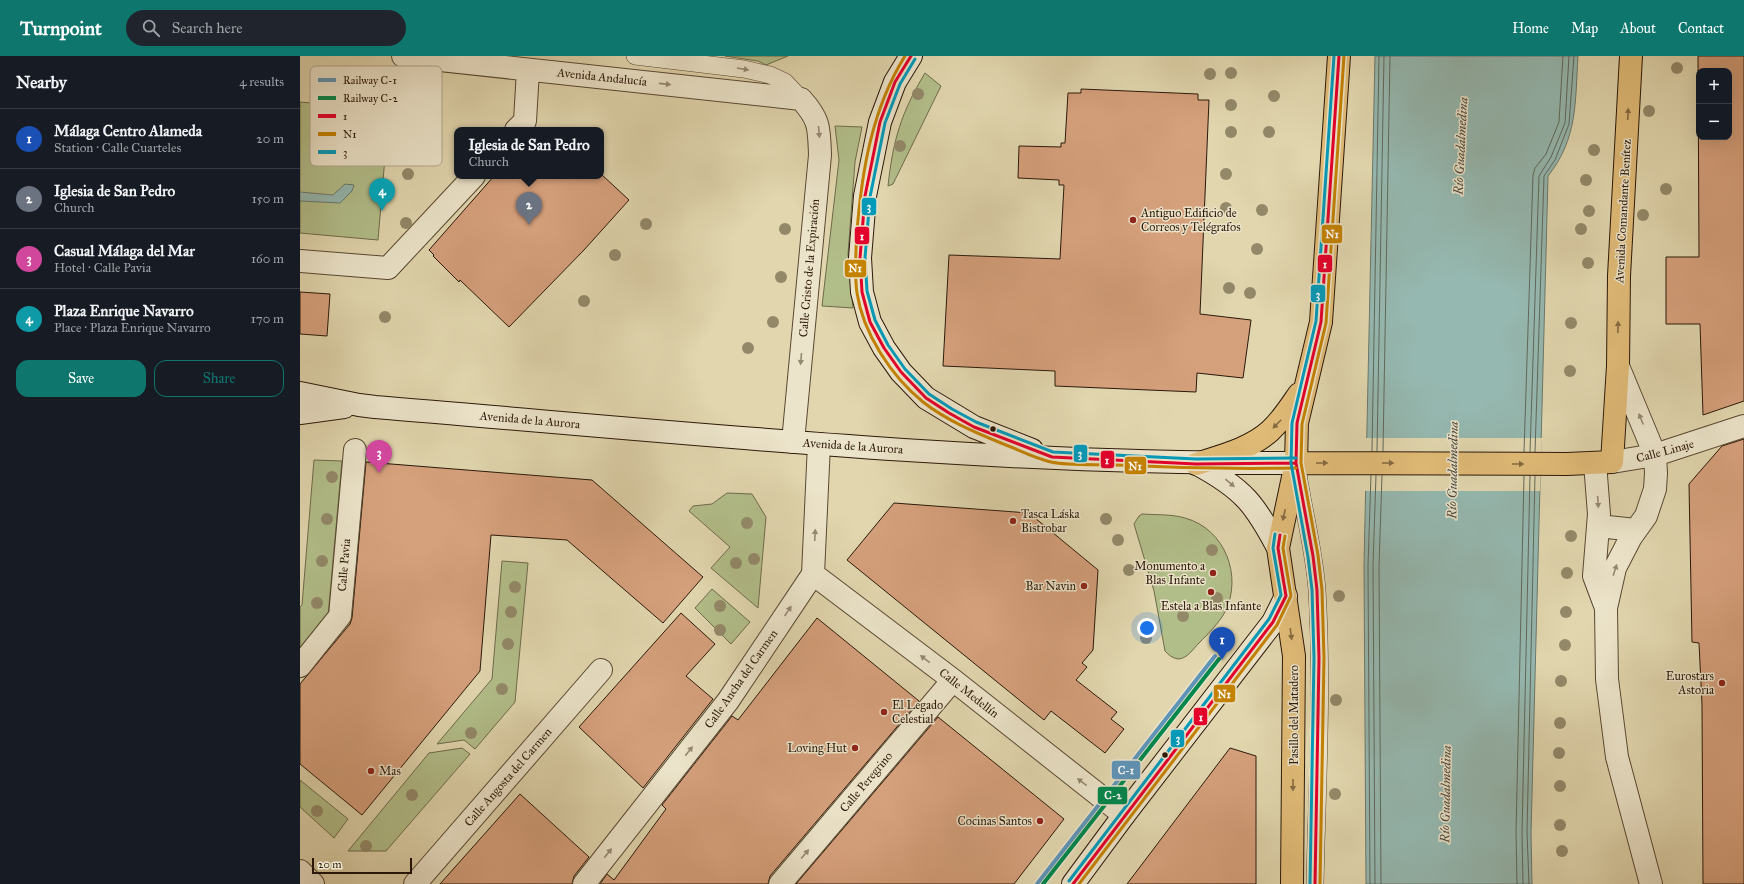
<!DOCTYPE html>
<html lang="en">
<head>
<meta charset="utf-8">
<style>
	body { margin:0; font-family:"IM FELL Great Primer",serif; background:#20242c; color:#f1f3f6 }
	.controls { position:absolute; right:12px; top:12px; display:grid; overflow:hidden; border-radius:8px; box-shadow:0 4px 16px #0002 }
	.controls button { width:36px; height:36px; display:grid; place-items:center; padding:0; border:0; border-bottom:1px solid #363941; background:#171b24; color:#f1f3f6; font:20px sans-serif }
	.scale { position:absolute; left:12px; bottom:10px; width:100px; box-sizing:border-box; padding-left:4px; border:2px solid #2b1809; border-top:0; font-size:11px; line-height:14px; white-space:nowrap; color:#2b1809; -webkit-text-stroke:3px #ece4ca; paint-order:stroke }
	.you { position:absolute; left:847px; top:572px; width:14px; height:14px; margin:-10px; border:3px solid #fff; border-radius:50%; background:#1a73e8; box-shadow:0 0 0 6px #1a73e833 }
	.badge { display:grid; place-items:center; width:26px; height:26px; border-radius:50%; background:#0f766e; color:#fff; font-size:13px; font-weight:700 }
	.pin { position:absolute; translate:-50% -33px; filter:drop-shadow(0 1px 2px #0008) }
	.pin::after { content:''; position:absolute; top:21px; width:14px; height:12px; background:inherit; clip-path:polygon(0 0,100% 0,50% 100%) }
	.popup { position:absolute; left:154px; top:71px; width:150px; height:52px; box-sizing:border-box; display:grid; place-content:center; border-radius:8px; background:#171b24; filter:drop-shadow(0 1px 3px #0005); font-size:13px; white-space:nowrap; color:#9ea1a6 }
	.popup b { font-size:15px; color:#f1f3f6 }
	.popup::after { content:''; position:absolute; left:50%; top:100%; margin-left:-8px; border:8px solid transparent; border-top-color:#171b24 }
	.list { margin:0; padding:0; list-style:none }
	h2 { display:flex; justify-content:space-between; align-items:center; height:52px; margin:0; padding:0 16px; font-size:17px }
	h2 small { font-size:13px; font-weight:400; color:#9ea1a6 }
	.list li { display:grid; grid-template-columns:26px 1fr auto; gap:12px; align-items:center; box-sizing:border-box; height:60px; padding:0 16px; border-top:1px solid #363941 }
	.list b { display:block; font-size:15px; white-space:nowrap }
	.list p { margin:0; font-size:13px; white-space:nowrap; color:#9ea1a6 }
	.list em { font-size:13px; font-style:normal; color:#9ea1a6 }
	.actions { display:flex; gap:8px; padding:12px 16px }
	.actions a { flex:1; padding:9px 0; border:1px solid #0f766e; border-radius:12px; text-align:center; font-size:14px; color:#0f766e }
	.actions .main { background:#0f766e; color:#fff }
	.icon { flex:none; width:22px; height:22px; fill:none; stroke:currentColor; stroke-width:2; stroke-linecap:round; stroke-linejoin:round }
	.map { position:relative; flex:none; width:1444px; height:828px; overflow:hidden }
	header { display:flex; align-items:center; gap:24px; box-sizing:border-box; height:56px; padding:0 20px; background:#0f766e; color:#fff }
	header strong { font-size:19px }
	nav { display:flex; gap:22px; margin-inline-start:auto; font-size:14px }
	.search { width:280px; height:36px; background:#20242c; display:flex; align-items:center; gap:10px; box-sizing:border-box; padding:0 14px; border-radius:22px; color:#9ea1a6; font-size:15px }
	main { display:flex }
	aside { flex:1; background:#171b24 }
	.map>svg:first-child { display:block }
	.green { fill:#b2be8a; stroke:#6e6b4a }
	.water { fill:#95b8b0; stroke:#6b786d }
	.pier { fill:#e1d6ae }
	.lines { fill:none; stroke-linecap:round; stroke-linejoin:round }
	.shore { stroke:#60685c; stroke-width:1 }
	.building { fill:#d5a07c; stroke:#2b1809; fill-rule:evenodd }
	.service-casing { stroke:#584832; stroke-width:18 }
	.pedestrian-casing { stroke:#584832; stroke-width:24 }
	.minor-casing { stroke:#584832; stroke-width:24 }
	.secondary-casing { stroke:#2b1809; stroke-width:24 }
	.primary-casing { stroke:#2b1809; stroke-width:24 }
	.service { stroke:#ece4ca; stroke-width:17 }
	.pedestrian { stroke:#ece4ca; stroke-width:22 }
	.minor { stroke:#ece4ca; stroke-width:22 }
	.secondary { stroke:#ece4ca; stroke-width:22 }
	.primary { stroke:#e0bb77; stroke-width:22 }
	.bus-1-casing { stroke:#ece4ca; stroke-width:6 }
	.bus-2-casing { stroke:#ece4ca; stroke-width:6 }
	.bus-3-casing { stroke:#ece4ca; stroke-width:6 }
	.bus-1 { stroke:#e4002b; stroke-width:3 }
	.bus-2 { stroke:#c48202; stroke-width:3 }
	.bus-3 { stroke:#049aba; stroke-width:3 }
	.rail-1-casing { stroke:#ece4ca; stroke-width:7 }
	.rail-2-casing { stroke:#ece4ca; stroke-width:7 }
	.rail-1 { stroke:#5e94b8; stroke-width:4 }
	.rail-2 { stroke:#00874d; stroke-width:4 }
	.tree { fill:#938969 }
	.oneway { fill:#958873 }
	.oneway2 { fill:#866a40 }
	.poi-dot { fill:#8f2418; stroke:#ece4ca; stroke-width:1.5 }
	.bus-dot { fill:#2b1809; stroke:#ece4ca; stroke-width:1.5 }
	.labels { text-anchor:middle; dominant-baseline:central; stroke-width:3; stroke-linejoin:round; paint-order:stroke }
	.street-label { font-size:12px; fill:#2b1809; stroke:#ece4ca }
	.poi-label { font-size:12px; fill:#2b1809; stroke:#ece4ca; text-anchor:end }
	.water-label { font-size:13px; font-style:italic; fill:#4b483b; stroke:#ece4ca }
	.key { fill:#ece4ca; stroke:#b2a790; stroke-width:1 }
	.key-label { font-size:11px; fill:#2b1809 }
	.line-badge { stroke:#ece4ca; stroke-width:1.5 }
	.badge-label { font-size:11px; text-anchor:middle; font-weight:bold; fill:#fff }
</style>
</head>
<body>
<header>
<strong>Turnpoint</strong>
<div class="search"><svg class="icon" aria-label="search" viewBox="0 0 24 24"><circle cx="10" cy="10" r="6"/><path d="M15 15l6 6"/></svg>Search here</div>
<nav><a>Home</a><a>Map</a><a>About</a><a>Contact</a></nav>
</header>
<main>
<aside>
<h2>Nearby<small>4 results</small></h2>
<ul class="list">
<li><span class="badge" style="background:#1a4fb4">1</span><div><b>Málaga Centro Alameda</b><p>Station · Calle Cuarteles</p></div><em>20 m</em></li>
<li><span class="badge" style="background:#6b7280">2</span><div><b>Iglesia de San Pedro</b><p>Church</p></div><em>150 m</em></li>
<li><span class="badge" style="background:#d1479c">3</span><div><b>Casual Málaga del Mar</b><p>Hotel · Calle Pavia</p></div><em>160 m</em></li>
<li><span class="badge" style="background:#0f9aa8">4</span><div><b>Plaza Enrique Navarro</b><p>Place · Plaza Enrique Navarro</p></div><em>170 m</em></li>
</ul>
<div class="actions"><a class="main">Save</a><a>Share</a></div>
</aside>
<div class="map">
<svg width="1444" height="828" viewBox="0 0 1444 828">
	<rect width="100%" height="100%" fill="#e1d6ae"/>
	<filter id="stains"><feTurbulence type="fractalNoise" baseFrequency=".005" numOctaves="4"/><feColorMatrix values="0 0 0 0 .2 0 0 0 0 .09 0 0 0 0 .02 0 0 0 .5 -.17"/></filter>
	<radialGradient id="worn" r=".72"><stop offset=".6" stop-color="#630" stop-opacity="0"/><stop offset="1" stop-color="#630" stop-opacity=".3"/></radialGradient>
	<path class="green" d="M425 0H488L466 9 458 5Z
		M625 17 641 30 593 128 588 130C593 84 601 57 625 17Z
		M0 46 89 54 78 184 0 177Z
		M535 70 562 71 555 106 548 198 553 252 522 250 539 104Z
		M14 404 42 405 28 560 0 595V551L2 549Z
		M427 437 452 438 466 461 458 552 411 512 430 491 389 455 393 450 412 448Z
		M842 458C857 459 871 458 885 462 925 473 943 520 925 556 919 567 908 578 899 587 893 593 887 603 878 603 872 602 869 599 865 595L854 535 834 468 839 460Z
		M202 505 228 507 215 646 175 693 164 684 137 688 192 623Z
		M412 533 450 566 431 588 395 552Z
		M162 692 170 698 86 795H48L129 697Z
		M0 724 48 763 34 782 0 751Z"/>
	<path class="water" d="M1075 0H1278C1275 46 1278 82 1248 120L1231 777 1232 828H1066L1064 510Z
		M45 128 54 129 52 135 40 147 0 145V136L33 139Z"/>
	<path class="pier" d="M1066 382H1242L1240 435H1064Z"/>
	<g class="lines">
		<path class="shore" d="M1072 395 1079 0
			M1077 395 1084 0
			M1083 395 1090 0
			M1224 396 1233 119 1235 112 1246 98 1259 66 1263 0
			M1230 396 1239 120 1251 101 1265 67 1269 0
			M1235 396 1244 120 1255 104 1269 68 1274 0
			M1070 828 1068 510 1071 419
			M1075 828 1073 510 1076 419
			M1081 828 1079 510 1082 419
			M1217 828 1216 776 1224 420
			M1223 828 1222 776 1230 420
			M1229 828 1227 776 1235 420"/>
	</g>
	<path class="building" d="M1398 0H1444V345L1403 359 1400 268H1366V201H1399ZM1399 15H1429V81H1399Z
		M781 33 898 38V44H909L900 258 951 264 943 322 897 317 896 336 755 330V315L643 310 649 199 760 203 764 129H759V124L718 122 719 90 761 91V87H765L768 37H781Z
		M301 118 329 144 284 194 209 271 160 224 159 226 133 200 134 199 129 194 194 120H301Z
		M0 236 30 238 27 280 0 278Z
		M1444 383V828H1403L1402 649 1399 587 1392 586 1389 428 1422 390Z
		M66 406 292 424 403 521 363 567 267 484 191 479 180 615 62 759 0 708V628L50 568 52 562Z
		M594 447 729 457 798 514 793 594 782 607 787 611 776 624 817 656 811 663 824 673 805 697 751 655 744 664 547 504Z
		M381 557 415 588 386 620 413 643 343 732 279 671Z
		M517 562 619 645 470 820 468 828H300L307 818 314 824 366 753 362 749 432 660 438 664Z
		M638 661 764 763 714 828H496Z
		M930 692 956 700V828H827Z
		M220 738 289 801 274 820 272 828H140Z"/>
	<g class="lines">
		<g class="service-casing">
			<path id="service" d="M335 0 444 13 470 19 485 26 501 43
				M997 412C1003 453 1014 493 1017 534 1023 632 1017 730 1015 828"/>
		</g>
		<g class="pedestrian-casing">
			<path id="pedestrian" d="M216 74 225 65 228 14
				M0 205 88 212 174 120
				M0 610 40 560 55 394"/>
		</g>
		<g class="minor-casing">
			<path id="minor" d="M103 0 501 43C520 64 519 72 520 99L493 386
				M1318 310 1355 399 1356 417 1355 433 1346 460 1331 481 1315 512 1306 552 1307 623 1317 701 1351 828
				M1312 406 1355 399 1444 370
				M1295 407 1299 458 1294 520 1306 552
				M1298 470 1336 474
				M513 518 653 624 824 759
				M0 815 13 828
				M115 828 301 614
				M284 828 428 645 513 518 519 388
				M480 828 653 624"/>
		</g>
		<g class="secondary-casing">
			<path id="secondary" d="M611 0 595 26 580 66 565 140 560 202 562 236 570 266 584 292 601 316 626 342 674 371 732 394
				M0 337 59 349 75 351C381 376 688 409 996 407
				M0 357 44 351
				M899 409C943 433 955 448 978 492
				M773 828 824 759 973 566 986 540"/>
		</g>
		<g class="primary-casing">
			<path id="primary" d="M996 407 1267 408 1312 406 1318 310 1319 220 1331 0
				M896 408C921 400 950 393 970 375 982 364 990 351 999 338
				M992 828 994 600 978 492 996 407 997 367 1021 266 1039 0"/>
		</g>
		<use href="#service" class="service"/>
		<use href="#pedestrian" class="pedestrian"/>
		<use href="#minor" class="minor"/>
		<use href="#secondary" class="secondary"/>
		<use href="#primary" class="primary"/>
		<g class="bus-1-casing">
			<path id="bus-1" d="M611 0 595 26 580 66 565 140 560 202 562 236 570 266 584 292 601 316 626 342 649 357 674 371 752 401 896 408 996 407
				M773 828 973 566 986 540 978 492 980 479
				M1015 828 1019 602 1017 534 1013 500 996 407 997 367 1021 266 1039 0"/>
		</g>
		<g class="bus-2-casing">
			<path id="bus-2" d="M605 0C572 53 562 114 557 175 556 196 554 216 557 237 563 277 591 320 623 346 646 364 674 376 701 387 717 393 734 402 751 406 770 410 796 408 816 409 876 412 936 413 996 412
				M779 828 977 569 991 540 983 492 985 480
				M1020 828 1024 602 1022 534 1018 499 1001 407 1002 368 1026 267 1044 0"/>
		</g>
		<g class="bus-3-casing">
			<path id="bus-3" d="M615 3 600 28 585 67 570 141 565 202 567 235 575 264 588 289 605 313 629 338 652 353 676 366 753 396 896 403 996 402
				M769 825 969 563 981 539 973 492 975 478
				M1010 828 1014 602 1012 534 1008 501 991 407 992 367 1016 265 1034 0"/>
		</g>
		<use href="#bus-1" class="bus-1"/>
		<use href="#bus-2" class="bus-2"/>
		<use href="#bus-3" class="bus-3"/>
		<g class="rail-1-casing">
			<path id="rail-1" d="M737 828 915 600"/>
		</g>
		<g class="rail-2-casing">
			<path id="rail-2" d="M743 828 919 603"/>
		</g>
		<use href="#rail-1" class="rail-1"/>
		<use href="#rail-2" class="rail-2"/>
	</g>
	<g class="tree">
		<circle cx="1377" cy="12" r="6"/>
		<circle cx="931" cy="17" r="6"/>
		<circle cx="910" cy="18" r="6"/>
		<circle cx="618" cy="38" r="6"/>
		<circle cx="974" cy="40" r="6"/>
		<circle cx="931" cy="49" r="6"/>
		<circle cx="1349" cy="55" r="6"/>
		<circle cx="112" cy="66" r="6"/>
		<circle cx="931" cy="76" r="6"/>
		<circle cx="969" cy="76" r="6"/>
		<circle cx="600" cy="90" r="6"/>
		<circle cx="1294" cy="94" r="6"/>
		<circle cx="108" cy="118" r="6"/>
		<circle cx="926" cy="118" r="6"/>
		<circle cx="1286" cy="124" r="6"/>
		<circle cx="1366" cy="133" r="6"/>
		<circle cx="926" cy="152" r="6"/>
		<circle cx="962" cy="154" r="6"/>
		<circle cx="1289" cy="155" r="6"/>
		<circle cx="1343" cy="159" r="6"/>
		<circle cx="106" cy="167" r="6"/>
		<circle cx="346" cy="168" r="6"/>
		<circle cx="485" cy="173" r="6"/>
		<circle cx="1281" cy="173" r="6"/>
		<circle cx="957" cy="193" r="6"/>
		<circle cx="315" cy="199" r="6"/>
		<circle cx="1288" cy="207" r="6"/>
		<circle cx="481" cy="221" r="6"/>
		<circle cx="929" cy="232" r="6"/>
		<circle cx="950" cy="237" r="6"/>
		<circle cx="284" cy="245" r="6"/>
		<circle cx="85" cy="261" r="6"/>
		<circle cx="473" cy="266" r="6"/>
		<circle cx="1271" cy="267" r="6"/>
		<circle cx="448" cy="292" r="6"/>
		<circle cx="1270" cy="315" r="6"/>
		<circle cx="32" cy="421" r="6"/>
		<circle cx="27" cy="463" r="6"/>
		<circle cx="806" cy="463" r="6"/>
		<circle cx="447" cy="467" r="6"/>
		<circle cx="1271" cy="480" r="6"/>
		<circle cx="818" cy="484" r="6"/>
		<circle cx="912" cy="494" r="6"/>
		<circle cx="454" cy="503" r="6"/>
		<circle cx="22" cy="505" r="6"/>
		<circle cx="436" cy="507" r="6"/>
		<circle cx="829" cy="514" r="6"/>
		<circle cx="1267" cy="517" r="6"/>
		<circle cx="215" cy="531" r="6"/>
		<circle cx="1039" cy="540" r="6"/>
		<circle cx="917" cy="542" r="6"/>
		<circle cx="17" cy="547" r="6"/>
		<circle cx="420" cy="550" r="6"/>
		<circle cx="211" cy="556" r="6"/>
		<circle cx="1266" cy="556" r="6"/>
		<circle cx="883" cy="560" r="6"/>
		<circle cx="420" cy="574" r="6"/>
		<circle cx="846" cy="582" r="6"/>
		<circle cx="208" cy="588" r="6"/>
		<circle cx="1265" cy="589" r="6"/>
		<circle cx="1261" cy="625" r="6"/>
		<circle cx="202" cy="633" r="6"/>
		<circle cx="1036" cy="644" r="6"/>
		<circle cx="1260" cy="667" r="6"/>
		<circle cx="171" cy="677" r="6"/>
		<circle cx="1259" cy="697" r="6"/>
		<circle cx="1260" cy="730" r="6"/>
		<circle cx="1035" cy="738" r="6"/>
		<circle cx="112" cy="739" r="6"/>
		<circle cx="17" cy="755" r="6"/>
		<circle cx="1260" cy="769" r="6"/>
		<circle cx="66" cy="790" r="6"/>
		<circle cx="1262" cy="795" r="6"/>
	</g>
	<defs><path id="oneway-solid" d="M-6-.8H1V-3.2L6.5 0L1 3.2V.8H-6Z"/></defs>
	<g class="oneway">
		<use href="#oneway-solid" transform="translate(443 13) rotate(10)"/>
		<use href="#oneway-solid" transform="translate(365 28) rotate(6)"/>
		<use href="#oneway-solid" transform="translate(519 76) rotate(85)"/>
		<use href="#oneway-solid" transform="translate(501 303) rotate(95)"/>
		<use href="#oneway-solid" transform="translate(1341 363) rotate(-112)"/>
		<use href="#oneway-solid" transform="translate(930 427) rotate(40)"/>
		<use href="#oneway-solid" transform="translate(1298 446) rotate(86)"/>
		<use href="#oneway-solid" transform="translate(515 479) rotate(-87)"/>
		<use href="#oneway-solid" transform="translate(1315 514) rotate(-72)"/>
		<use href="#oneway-solid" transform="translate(488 555) rotate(-56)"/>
		<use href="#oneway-solid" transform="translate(625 603) rotate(-143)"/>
		<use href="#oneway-solid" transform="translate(389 695) rotate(-52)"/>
		<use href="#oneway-solid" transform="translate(782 726) rotate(-142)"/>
		<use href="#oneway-solid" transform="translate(308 797) rotate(-52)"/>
		<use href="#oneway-solid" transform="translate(505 798) rotate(-50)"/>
	</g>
	<g class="oneway2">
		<use href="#oneway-solid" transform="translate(1328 58) rotate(-87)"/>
		<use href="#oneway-solid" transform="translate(1318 271) rotate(-89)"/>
		<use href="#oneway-solid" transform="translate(977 368) rotate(134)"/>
		<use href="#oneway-solid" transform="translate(1022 407)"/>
		<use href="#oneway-solid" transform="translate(1088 407)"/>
		<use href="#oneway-solid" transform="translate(1218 408)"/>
		<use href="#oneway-solid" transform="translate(984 459) rotate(102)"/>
		<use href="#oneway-solid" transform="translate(991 578) rotate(82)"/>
		<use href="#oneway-solid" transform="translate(993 729) rotate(91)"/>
	</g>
	<g class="poi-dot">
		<circle cx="833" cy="164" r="4"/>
		<circle cx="713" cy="465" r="4"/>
		<circle cx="913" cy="517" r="4"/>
		<circle cx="784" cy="530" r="4"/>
		<circle cx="911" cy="536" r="4"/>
		<circle cx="1422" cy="627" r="4"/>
		<circle cx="584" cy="656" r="4"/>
		<circle cx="555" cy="692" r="4"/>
		<circle cx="71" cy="715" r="4"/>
		<circle cx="740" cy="765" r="4"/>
	</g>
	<g class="bus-dot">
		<circle cx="693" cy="373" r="3.5"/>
		<circle cx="865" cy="699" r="3.5"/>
	</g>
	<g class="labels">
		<g class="street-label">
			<text transform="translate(302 21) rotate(6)">Avenida Andalucía</text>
			<text transform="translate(1323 155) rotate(-87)">Avenida Comandante Benítez</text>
			<text transform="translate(509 212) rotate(-85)">Calle Cristo de la Expiración</text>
			<text transform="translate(230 364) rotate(5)">Avenida de la Aurora</text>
			<text transform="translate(553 390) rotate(4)">Avenida de la Aurora</text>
			<text transform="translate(1365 395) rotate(-15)">Calle Linaje</text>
			<text transform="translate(44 509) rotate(-85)">Calle Pavia</text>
			<text transform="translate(441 623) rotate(-55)">Calle Ancha del Carmen</text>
			<text transform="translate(669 637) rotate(38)">Calle Medellín</text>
			<text transform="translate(994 659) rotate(-90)">Pasillo del Matadero</text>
			<text transform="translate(208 721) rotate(-49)">Calle Angosta del Carmen</text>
			<text transform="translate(566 726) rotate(-50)">Calle Peregrino</text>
		</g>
		<g class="poi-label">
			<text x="841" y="157" text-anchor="start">Antiguo Edificio de<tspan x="841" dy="14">Correos y Telégrafos</tspan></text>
			<text x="721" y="458" text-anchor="start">Tasca Láska<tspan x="721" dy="14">Bistrobar</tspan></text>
			<text x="905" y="510">Monumento a<tspan x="905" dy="14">Blas Infante</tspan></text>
			<text x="776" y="530">Bar Navin</text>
			<text x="911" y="550" text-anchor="middle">Estela a Blas Infante</text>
			<text x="1414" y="620">Eurostars<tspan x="1414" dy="14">Astoria</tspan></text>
			<text x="592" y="649" text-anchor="start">El Legado<tspan x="592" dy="14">Celestial</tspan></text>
			<text x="547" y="692">Loving Hut</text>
			<text x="79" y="715" text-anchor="start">Mas</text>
			<text x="732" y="765">Cocinas Santos</text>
		</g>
		<g class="water-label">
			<text transform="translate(1161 90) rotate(-87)">Río Guadalmedina</text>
			<text transform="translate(1153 414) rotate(-89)">Río Guadalmedina</text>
			<text transform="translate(1146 738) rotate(-89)">Río Guadalmedina</text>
		</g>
	</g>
	<rect x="10" y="10" width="132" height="100" rx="6" class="key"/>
	<rect x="18" y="22" width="18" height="4" fill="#5e94b8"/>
	<rect x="18" y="40" width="18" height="4" fill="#00874d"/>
	<rect x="18" y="58" width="18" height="4" fill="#e4002b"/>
	<rect x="18" y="76" width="18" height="4" fill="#c48202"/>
	<rect x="18" y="94" width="18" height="4" fill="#049aba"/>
	<g class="key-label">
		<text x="43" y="28">Railway C-1</text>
		<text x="43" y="46">Railway C-2</text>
		<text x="43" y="64">1</text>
		<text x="43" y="82">N1</text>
		<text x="43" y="100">3</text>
	</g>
	<g class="line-badge">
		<rect x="561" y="141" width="16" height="19" rx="4" fill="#049aba"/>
		<rect x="1021" y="168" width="22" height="20" rx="4" fill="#c48202"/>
		<rect x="554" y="170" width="16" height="19" rx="4" fill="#e4002b"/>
		<rect x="1017" y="198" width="16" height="19" rx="4" fill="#e4002b"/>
		<rect x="544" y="203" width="23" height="19" rx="4" fill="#c48202"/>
		<rect x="1010" y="228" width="16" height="19" rx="4" fill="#049aba"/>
		<rect x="773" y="388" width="15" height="19" rx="4" fill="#049aba"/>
		<rect x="800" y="394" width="15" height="19" rx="4" fill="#e4002b"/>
		<rect x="824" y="400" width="23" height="19" rx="4" fill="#c48202"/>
		<rect x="913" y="628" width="23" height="19" rx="4" fill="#c48202"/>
		<rect x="893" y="651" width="15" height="19" rx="4" fill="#e4002b"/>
		<rect x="870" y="673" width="15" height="19" rx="4" fill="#049aba"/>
		<rect x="811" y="704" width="30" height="20" rx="4" fill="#5e94b8"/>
		<rect x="797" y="730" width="31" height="19" rx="4" fill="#00874d"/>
	</g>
	<g class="badge-label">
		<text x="569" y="154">3</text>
		<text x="1032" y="182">N1</text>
		<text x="562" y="184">1</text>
		<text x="1025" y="212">1</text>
		<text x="555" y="216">N1</text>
		<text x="1018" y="242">3</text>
		<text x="780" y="401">3</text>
		<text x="807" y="408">1</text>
		<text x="835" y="414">N1</text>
		<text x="924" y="642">N1</text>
		<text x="901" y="665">1</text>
		<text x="878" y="686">3</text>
		<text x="826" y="718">C-1</text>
		<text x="813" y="743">C-2</text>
	</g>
	<rect width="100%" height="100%" filter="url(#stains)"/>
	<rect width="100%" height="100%" fill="url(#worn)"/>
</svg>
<div class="controls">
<button>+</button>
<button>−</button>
</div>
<div class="scale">20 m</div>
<div class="you"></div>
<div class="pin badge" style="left:922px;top:604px;background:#1a4fb4">1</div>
<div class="pin badge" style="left:229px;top:169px;background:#6b7280">2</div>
<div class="popup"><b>Iglesia de San Pedro</b>Church</div>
<div class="pin badge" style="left:79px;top:417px;background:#d1479c">3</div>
<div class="pin badge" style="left:82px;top:155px;background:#0f9aa8">4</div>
</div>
</main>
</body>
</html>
